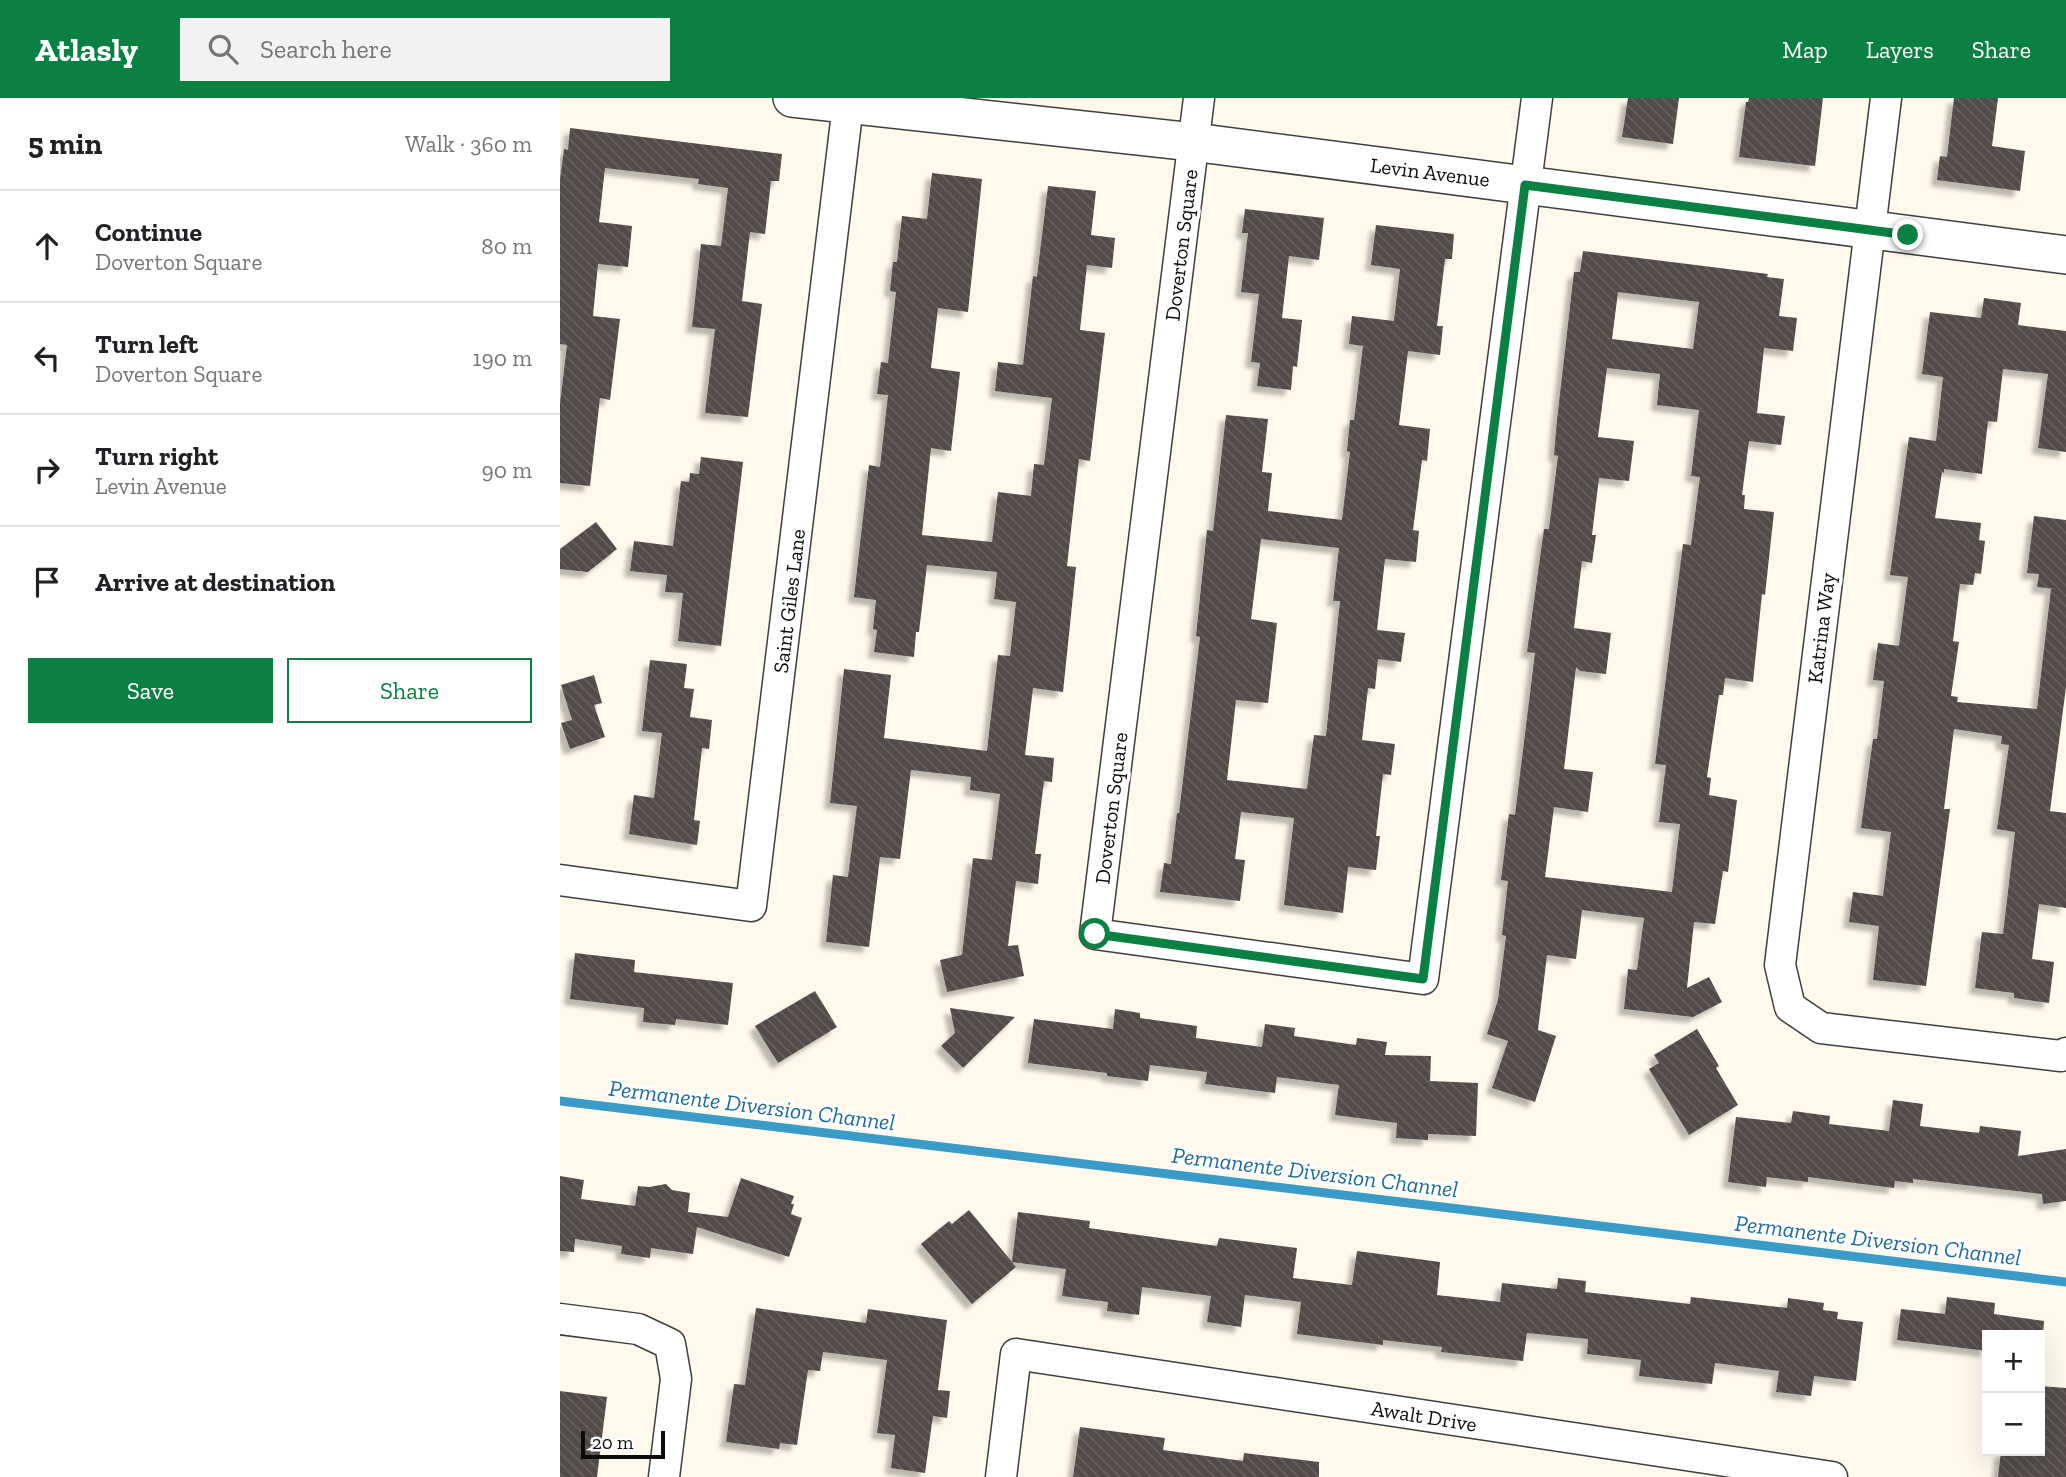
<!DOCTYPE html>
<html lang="en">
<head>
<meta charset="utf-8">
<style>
	body { margin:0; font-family:"Zilla Slab",serif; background:#f2f2f2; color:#202124 }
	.controls { position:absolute; right:21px; bottom:21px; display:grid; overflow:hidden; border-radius:0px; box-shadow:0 7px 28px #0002 }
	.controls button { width:63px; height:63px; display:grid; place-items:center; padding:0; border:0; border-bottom:2px solid #e0e0e0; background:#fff; color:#202124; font:35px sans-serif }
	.scale { position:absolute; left:21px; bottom:18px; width:84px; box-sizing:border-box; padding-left:7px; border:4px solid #0b0b0b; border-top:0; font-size:19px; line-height:24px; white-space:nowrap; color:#0b0b0b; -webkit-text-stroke:5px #fff; paint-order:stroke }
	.stop { position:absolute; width:21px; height:21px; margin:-16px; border:5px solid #0b8043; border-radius:50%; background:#fff }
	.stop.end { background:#0b8043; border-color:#fff; box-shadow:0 2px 7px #0008 }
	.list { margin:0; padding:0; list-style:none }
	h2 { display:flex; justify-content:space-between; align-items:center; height:91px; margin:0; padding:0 28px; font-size:30px }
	h2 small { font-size:23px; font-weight:400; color:#757577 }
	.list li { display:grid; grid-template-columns:46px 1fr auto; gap:21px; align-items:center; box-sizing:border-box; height:112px; padding:0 28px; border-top:2px solid #e0e0e0 }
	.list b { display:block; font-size:26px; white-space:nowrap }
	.list p { margin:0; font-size:23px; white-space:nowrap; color:#757577 }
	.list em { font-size:23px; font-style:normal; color:#757577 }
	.actions { display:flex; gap:14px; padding:21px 28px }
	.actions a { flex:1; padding:16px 0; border:2px solid #0b8043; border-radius:0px; text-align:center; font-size:24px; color:#0b8043 }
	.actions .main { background:#0b8043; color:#fff }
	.icon { flex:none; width:38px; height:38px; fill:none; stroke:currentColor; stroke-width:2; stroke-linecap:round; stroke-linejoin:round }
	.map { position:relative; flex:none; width:1506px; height:1379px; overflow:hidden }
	header { display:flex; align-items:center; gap:42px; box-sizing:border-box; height:98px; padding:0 35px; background:#0b8043; color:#fff }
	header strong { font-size:33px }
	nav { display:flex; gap:38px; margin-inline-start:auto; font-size:24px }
	.search { width:490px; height:63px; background:#f2f2f2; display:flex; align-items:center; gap:18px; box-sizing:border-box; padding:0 24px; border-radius:0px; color:#757577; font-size:26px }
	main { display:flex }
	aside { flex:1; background:#fff }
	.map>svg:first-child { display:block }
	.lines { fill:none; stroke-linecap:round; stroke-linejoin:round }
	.stream { stroke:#3a9bc8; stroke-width:9 }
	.building { fill:url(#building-back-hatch); fill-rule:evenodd; filter:url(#shadow) }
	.minor-casing { stroke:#3e3e3e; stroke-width:33 }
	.tertiary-casing { stroke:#3e3e3e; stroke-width:40 }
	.minor { stroke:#fff; stroke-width:30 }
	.tertiary { stroke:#fff; stroke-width:37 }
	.route { stroke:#0b8043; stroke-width:9 }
	.labels { text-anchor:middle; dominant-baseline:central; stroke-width:7; stroke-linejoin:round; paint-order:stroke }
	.street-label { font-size:21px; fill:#0b0b0b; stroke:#fff }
	.water-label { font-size:23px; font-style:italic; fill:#1a6b97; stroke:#fff }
</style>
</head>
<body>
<header>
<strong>Atlasly</strong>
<div class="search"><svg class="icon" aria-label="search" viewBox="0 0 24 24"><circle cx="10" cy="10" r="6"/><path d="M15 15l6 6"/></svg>Search here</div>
<nav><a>Map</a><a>Layers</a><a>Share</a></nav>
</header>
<main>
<aside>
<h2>5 min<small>Walk · 360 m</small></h2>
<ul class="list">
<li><svg class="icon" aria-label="ahead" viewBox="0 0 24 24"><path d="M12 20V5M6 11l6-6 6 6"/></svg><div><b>Continue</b><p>Doverton Square</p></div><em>80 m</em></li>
<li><svg class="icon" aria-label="left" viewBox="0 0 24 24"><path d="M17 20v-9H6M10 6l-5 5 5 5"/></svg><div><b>Turn left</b><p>Doverton Square</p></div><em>190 m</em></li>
<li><svg class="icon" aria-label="right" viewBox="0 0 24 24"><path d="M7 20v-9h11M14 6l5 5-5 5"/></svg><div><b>Turn right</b><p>Levin Avenue</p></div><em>90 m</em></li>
<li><svg class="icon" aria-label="arrive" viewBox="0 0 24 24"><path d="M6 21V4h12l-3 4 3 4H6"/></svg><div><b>Arrive at destination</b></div></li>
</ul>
<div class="actions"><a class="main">Save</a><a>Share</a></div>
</aside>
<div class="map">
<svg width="1506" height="1379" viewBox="0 0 1506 1379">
	<defs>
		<pattern id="building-back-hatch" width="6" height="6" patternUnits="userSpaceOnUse" patternTransform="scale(1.75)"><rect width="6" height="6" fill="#534b48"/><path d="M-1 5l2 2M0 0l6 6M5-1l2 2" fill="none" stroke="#67605e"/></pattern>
		<filter id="shadow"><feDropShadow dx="-6" dy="6" stdDeviation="2" flood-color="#0004"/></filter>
	</defs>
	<rect width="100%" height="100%" fill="#fef9ea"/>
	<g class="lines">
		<path class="stream" d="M0 1003 1506 1184"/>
	</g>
	<path class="building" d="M1068 0H1119L1113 46 1062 39Z
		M1189 0H1263L1255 68 1179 59 1186 4H1188Z
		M1394 0H1438L1432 48 1465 53 1460 93 1377 82 1380 58 1387 59Z
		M10 30 222 56 219 83H211L205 136 190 134 182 203 202 206 188 319 145 315 155 231 132 229 141 146 161 148 168 90 138 86 139 81 45 70 39 124 72 128 68 169 38 166 33 218 60 221 50 302 40 300 30 388 0 385V305L7 247 0 246V82L4 51 8 52Z
		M372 75 422 81 408 214 378 210 371 270 400 274 391 353 371 350 362 437 432 444 438 394 471 398 474 366 484 367 492 300 435 293 438 264 463 267 473 178 477 179 488 88 536 93 531 137 555 140 552 170 527 167 520 232 545 235 530 363 519 361 507 468 516 469 503 594 473 590 465 657 494 660 492 684 484 683 475 756H481L478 786 456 783 448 848 458 847 464 878 387 894 380 862 402 857 413 760 432 762 440 696 410 692 411 679 351 672 340 761 320 759 309 849 266 844 273 777 288 779 297 708 270 705 284 571 331 577 324 640 427 653 438 557 450 558 456 504 434 501 437 474 367 467 359 534H356L354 559 314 554 317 532 313 531 316 502 294 499 309 367 320 369 328 297 317 296 321 264 328 265 336 194 330 193 333 164H337L342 118 367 121Z
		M685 111 764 120 759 162 729 158 722 220 742 222 737 269 733 268 731 292 697 288 700 265 691 264 699 196 681 194 688 135H682Z
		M816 127 894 136 892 161H885L877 228H883L880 257 848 253 839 327 870 331 867 363 862 362 853 432 859 433 856 464 825 461 817 532 845 535 841 564 818 561 815 591 808 590 802 642 835 646 831 677 823 676 816 738H820L816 772 788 769 783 815 724 807 734 720 681 714 675 761 685 762 680 803 600 794 604 765 611 766 617 715H619L640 539 636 538 647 432 653 433 666 317 708 321 702 374 712 375 708 413 782 422 790 354 787 353 790 322H794L803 248 789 246 792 218 834 223 840 171 811 167ZM701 441 779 450 773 503H780L766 638 754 637 747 691 667 682 676 602 708 605 717 525 691 521Z
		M1023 153 1208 176 1207 179 1224 181 1219 218 1237 220 1233 253 1204 250 1197 315 1225 318 1221 347 1189 343 1182 397H1185L1184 411 1214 414 1205 497 1202 496 1193 584 1165 580 1163 597H1159L1147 679 1151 680 1149 697 1177 702 1168 774 1163 773 1155 826 1134 824 1127 890 1149 879 1162 904 1133 919 1064 911 1068 871 1077 872 1084 820 1022 812 1016 861 987 857 978 932 996 938 975 1004 932 990 948 943 927 936 938 902 946 838 942 837 948 783 941 782 949 716 955 717 975 555 967 554 984 431H989L998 358 994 357 997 322 1014 174H1020ZM1058 194 1139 204 1133 251 1052 241ZM1047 270 1100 276 1097 307 1139 312 1131 378 1140 379 1131 447 1123 446 1095 666 1106 667 1099 724 1120 726 1112 794 985 779 994 709 1028 714 1033 674 1004 671 1016 569 1020 573 1046 576 1051 535 1014 530 1022 463 1032 465 1036 437H1032L1039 380 1069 383 1074 343 1038 339Z
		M1424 200 1461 205 1458 227 1506 233V354L1478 350 1488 276 1443 271 1437 324 1428 323 1422 376 1384 371V375L1382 374 1375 420 1421 425 1419 442 1425 443 1421 476 1415 475 1413 487 1400 486 1393 543 1399 544 1391 598 1398 599 1397 604 1477 611 1491 491H1495L1477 489 1479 476 1467 475 1474 418 1506 422V589L1490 713 1506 715V810L1479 806 1472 861 1494 864 1489 905 1454 900V895L1415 890 1422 834 1443 836 1455 734 1437 731 1449 647 1441 646 1442 638 1394 631 1384 711H1390L1366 888 1313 882 1319 828 1289 824 1293 794 1323 798 1331 734 1301 730 1313 641H1317L1324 583 1313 582 1318 545 1339 548 1348 479 1330 477 1349 339 1376 343 1383 279 1362 276 1370 214 1421 220Z
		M141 359 183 364 161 548 118 543 123 495 105 494 107 477 70 473 74 443 113 448 121 383 129 384 130 375 139 376Z
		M36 424 57 451 28 474 0 471V451Z
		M90 562 127 566 124 590 134 591 130 619 152 622 149 651 142 650 134 722 140 723 137 747 69 736 74 697 94 700 102 635 82 633Z
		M34 577 42 605 34 607 45 639 10 651 1 625 12 622 1 587Z
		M15 855 75 862 74 874 173 885 168 927 116 921 115 927 83 924 84 910 10 901Z
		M255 893 277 929 218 965 195 928Z
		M390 910 455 919 403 970 381 948 395 935Z
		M555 911 580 915V920L637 928 636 940 702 949 705 926 735 930 734 938 796 947 797 940 827 944 825 957 871 958 870 983 918 985 916 1038 868 1036V1042L836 1040 837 1025 775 1017 779 987 717 979 715 995 645 986 647 974 590 967 588 983 547 978V975L468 965 474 921 553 931Z
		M1137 931 1159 968 1156 970 1178 1007 1129 1037 1089 971 1099 965 1094 957Z
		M1333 1002 1363 1006 1360 1028 1419 1035 1420 1028 1461 1033 1458 1058 1506 1051V1103L1483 1106 1482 1096 1353 1081V1085L1335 1083 1334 1090 1248 1079V1084L1207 1079 1206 1089 1168 1084 1176 1019 1231 1025 1233 1013 1270 1018 1269 1026 1329 1033Z
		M0 1078 24 1082 21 1101 75 1108 78 1088 89 1089 106 1086 112 1092 130 1095 128 1114 168 1119 181 1080 234 1098 231 1106H234L231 1116 242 1120 229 1159 137 1129 133 1156 91 1150 90 1160 61 1156 62 1148 15 1141 14 1154 0 1153Z
		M409 1112 452 1164 458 1114 530 1123 529 1130 657 1148 659 1140 737 1150 733 1180 792 1187 797 1153 880 1164 877 1197 940 1204 942 1185 997 1191 998 1180 1026 1183 1025 1194 1130 1206 1131 1199 1227 1210 1228 1200 1264 1205 1263 1212 1278 1214 1277 1221 1303 1224 1296 1283 1254 1278 1251 1298 1216 1294 1219 1273 1155 1265 1152 1286 1079 1278 1081 1262 1027 1256 1028 1241 967 1235 963 1263 881 1254 882 1249 823 1242V1247L737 1236 741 1204 685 1197 681 1229 647 1224 651 1198 582 1189 579 1217 547 1213 548 1204 502 1198 506 1171 452 1164 456 1169 412 1206 361 1146 389 1123 392 1126Z
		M1387 1199 1435 1205 1434 1216 1484 1223 1483 1237H1427V1253L1337 1242 1341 1211 1385 1216Z
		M196 1210 306 1225 308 1211 387 1222 378 1292 390 1293 387 1320 373 1318 365 1375 331 1370 335 1337 317 1335 327 1262 263 1254 260 1273 248 1272 237 1347 220 1345 219 1351 166 1344 174 1286 185 1287Z
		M1480 1288 1506 1290V1379H1438L1441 1353H1480Z
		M0 1293 47 1299 37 1379H0Z
		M520 1329 605 1340 603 1352 683 1363 684 1355 759 1364V1379H513Z"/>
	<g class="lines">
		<g class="minor-casing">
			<path id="minor" d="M639 0 535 836 863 881 977 0
				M1326 0 1220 867 1230 909 1261 930 1501 958 1506 955
				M0 782 191 808 288 7
				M0 1221 78 1231 110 1246 116 1281 104 1379
				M441 1379 456 1256 1272 1379"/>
		</g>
		<g class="tertiary-casing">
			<path id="tertiary" d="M232 0 633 44 1506 157"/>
		</g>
		<use href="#minor" class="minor"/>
		<use href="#tertiary" class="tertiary"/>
	</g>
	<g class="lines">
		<path class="route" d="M535 836 863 881 965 87 1348 137"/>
	</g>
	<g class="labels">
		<g class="street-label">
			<text transform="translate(870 74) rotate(7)">Levin Avenue</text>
			<text transform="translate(621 147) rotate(-83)">Doverton Square</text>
			<text transform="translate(229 503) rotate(-83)">Saint Giles Lane</text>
			<text transform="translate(1261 530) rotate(-83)">Katrina Way</text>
			<text transform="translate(551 710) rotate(-83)">Doverton Square</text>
			<text transform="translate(864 1318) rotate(9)">Awalt Drive</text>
		</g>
		<g class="water-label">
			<text transform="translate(192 1007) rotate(7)">Permanente Diversion Channel</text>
			<text transform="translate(755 1074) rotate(7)">Permanente Diversion Channel</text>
			<text transform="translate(1318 1142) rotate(7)">Permanente Diversion Channel</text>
		</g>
	</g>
</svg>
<div class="controls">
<button>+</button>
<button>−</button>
</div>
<div class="scale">20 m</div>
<div class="stop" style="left:535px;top:836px"></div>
<div class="stop end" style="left:1348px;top:137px"></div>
</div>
</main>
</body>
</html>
